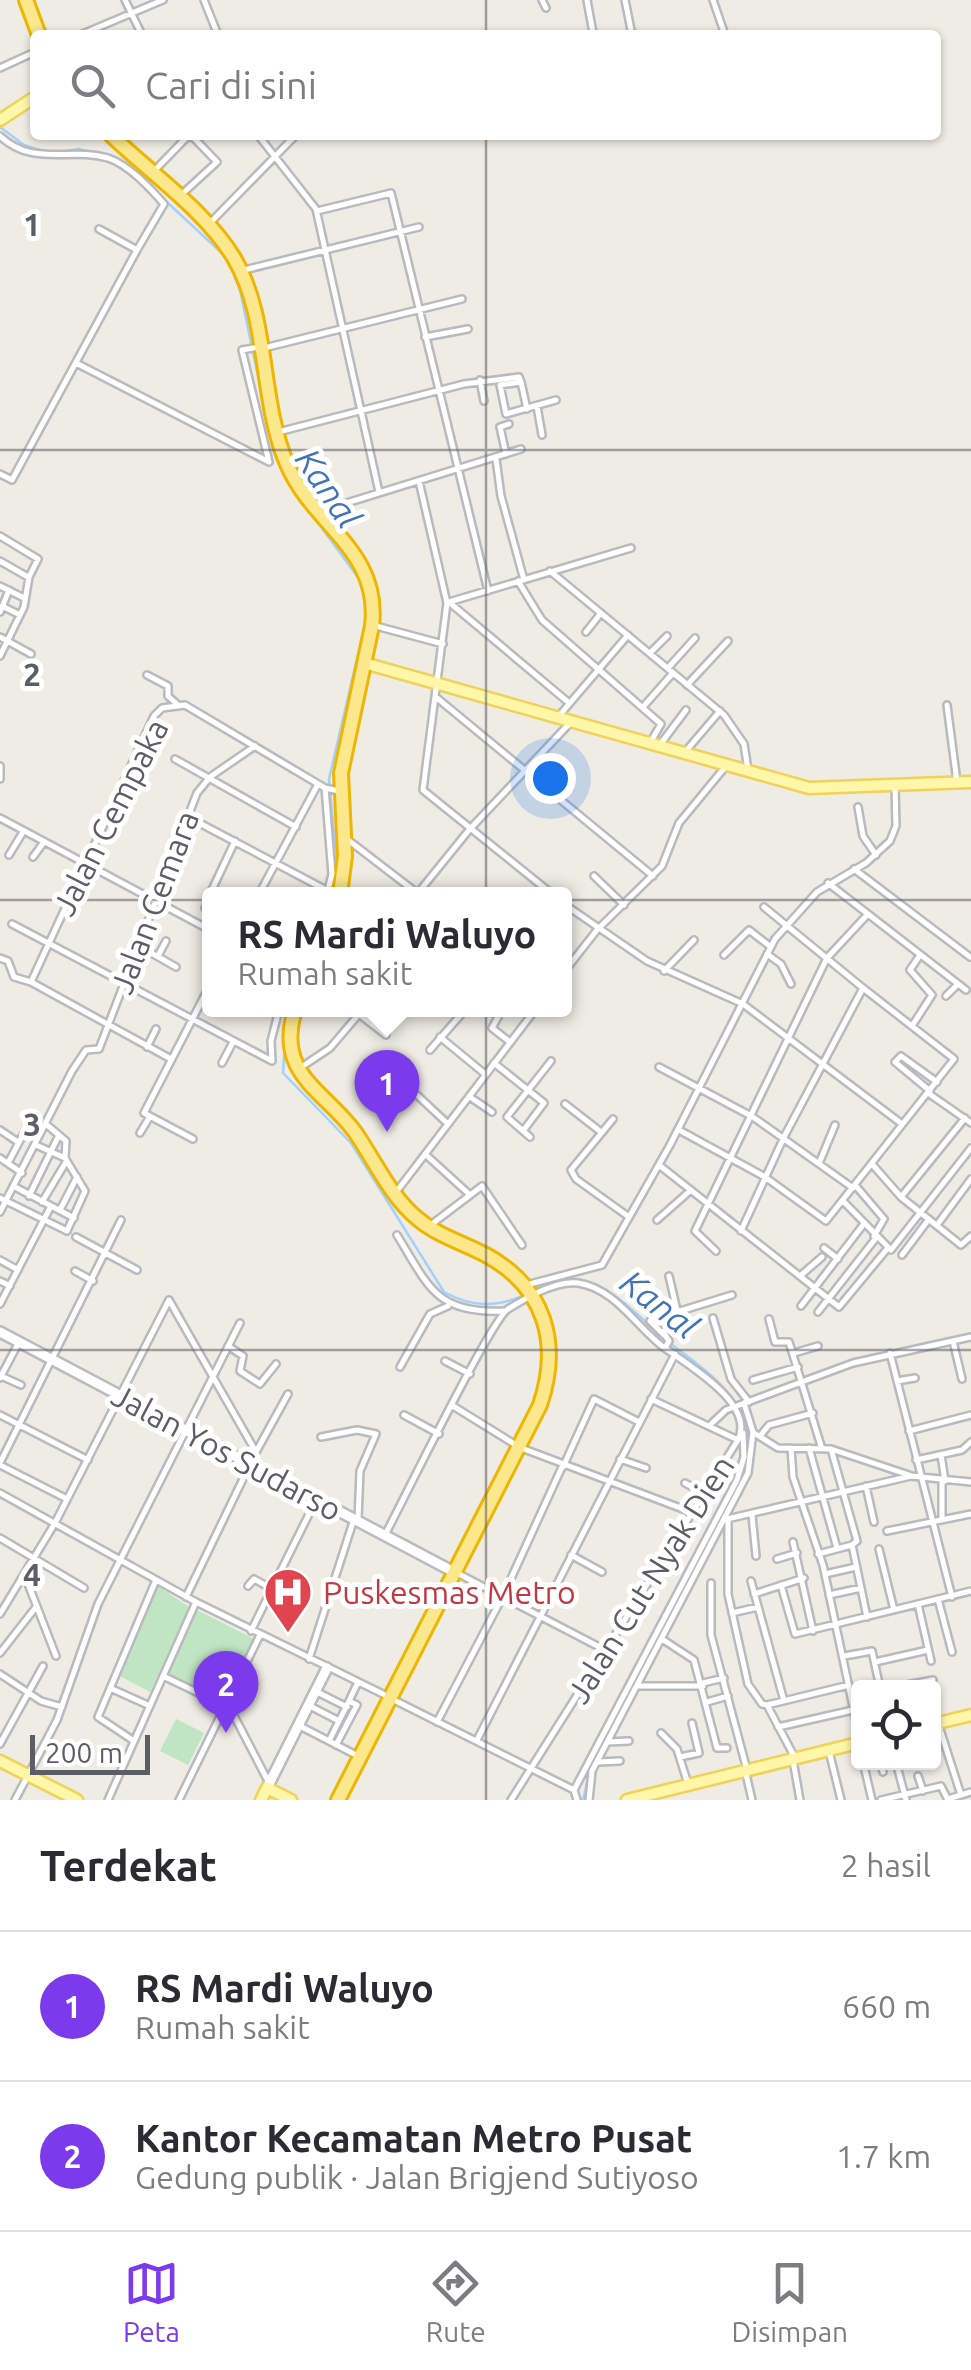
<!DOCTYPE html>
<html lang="id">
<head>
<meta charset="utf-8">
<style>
	body { margin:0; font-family:Ubuntu,sans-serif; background:#f7f7f7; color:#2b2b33 }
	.controls { position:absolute; right:30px; bottom:30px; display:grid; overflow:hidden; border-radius:10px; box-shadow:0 2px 8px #0004 }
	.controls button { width:90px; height:90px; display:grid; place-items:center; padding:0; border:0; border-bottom:2px solid #e1e1e2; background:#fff; color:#2b2b33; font:50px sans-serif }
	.scale { position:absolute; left:30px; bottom:25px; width:120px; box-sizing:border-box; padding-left:10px; border:5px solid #5b5e64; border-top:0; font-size:28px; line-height:35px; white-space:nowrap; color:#5b5e64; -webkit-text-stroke:8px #fff; paint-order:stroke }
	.you { position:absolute; left:550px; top:778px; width:35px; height:35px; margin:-25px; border:8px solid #fff; border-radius:50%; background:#1a73e8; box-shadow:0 0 0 15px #1a73e833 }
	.badge { display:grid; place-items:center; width:65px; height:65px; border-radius:50%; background:#7c3aed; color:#fff; font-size:32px; font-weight:700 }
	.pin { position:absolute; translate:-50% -82px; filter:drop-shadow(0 2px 5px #0008) }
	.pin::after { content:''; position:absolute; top:52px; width:35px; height:30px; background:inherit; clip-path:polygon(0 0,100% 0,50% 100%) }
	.popup { position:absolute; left:202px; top:887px; width:370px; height:130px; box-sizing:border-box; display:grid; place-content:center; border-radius:10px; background:#fff; filter:drop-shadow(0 2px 8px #0005); font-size:32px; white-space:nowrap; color:#7c7c81 }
	.popup b { font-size:38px; color:#2b2b33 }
	.popup::after { content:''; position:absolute; left:50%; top:100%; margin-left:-20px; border:20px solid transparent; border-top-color:#fff }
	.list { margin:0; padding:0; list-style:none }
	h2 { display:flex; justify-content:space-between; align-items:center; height:130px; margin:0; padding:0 40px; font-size:42px }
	h2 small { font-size:32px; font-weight:400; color:#7c7c81 }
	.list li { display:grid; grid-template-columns:65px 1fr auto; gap:30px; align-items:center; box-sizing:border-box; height:150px; padding:0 40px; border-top:2px solid #e1e1e2 }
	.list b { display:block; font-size:38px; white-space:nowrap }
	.list p { margin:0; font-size:32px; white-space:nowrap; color:#7c7c81 }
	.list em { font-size:32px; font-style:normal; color:#7c7c81 }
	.icon { flex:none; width:55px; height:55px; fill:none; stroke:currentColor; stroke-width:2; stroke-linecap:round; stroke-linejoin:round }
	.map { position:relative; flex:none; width:971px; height:1800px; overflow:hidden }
	.search { position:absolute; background:#fff; box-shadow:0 2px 8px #0004; left:30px; right:30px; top:30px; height:110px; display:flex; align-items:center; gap:25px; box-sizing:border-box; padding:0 35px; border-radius:10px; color:#7c7c81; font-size:38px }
	.sheet { height:430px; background:#fff }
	nav { display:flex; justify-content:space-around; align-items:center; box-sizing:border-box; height:140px; border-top:2px solid #e1e1e2; background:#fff; font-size:28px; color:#7c7c81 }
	nav a { display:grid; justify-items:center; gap:5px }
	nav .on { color:#7c3aed }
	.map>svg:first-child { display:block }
	.green { fill:#bfe5c2 }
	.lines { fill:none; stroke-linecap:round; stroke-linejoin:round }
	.stream { stroke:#a3d0fe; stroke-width:2.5 }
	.street-casing { stroke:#b8babf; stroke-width:10 }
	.secondary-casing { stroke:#b9bbc1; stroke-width:14 }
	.primary-casing { stroke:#f0d15a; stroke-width:15 }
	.highway-casing { stroke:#eeb503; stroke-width:18 }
	.street { stroke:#fff; stroke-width:5 }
	.secondary { stroke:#fff; stroke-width:9 }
	.primary { stroke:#fef6a8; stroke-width:10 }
	.highway { stroke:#fbe78c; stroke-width:12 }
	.grid { fill:none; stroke:#5b5e64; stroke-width:2.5; stroke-opacity:0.55 }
	.labels { text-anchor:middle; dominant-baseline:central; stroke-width:10; stroke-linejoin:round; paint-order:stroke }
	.street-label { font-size:32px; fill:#5b5e64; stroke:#fff }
	.health-label { font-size:32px; fill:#be3a42; stroke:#fff; text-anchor:start }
	.water-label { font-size:35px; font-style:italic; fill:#4274b8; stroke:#fff }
	.grid-label { font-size:32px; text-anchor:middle; font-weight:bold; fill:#5b5e64; stroke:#fff; stroke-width:10; stroke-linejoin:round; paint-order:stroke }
</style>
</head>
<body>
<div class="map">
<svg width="971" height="1800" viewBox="0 0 971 1800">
	<rect width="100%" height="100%" fill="#eeece3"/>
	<path class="green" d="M156 1585 189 1607 150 1692 118 1675Z
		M197 1610 256 1640 225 1703 167 1675Z
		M176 1719 204 1733 188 1765 160 1751Z"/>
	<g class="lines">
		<path class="stream" d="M0 127 24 145 46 152
			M59 152 79 149 119 160
			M126 164 226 257
			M230 264 240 290 274 453 291 486
			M311 513 362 583
			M332 894 337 866 329 779 366 620
			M287 1010 283 1073 351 1143 444 1292C471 1307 496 1308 525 1295
			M531 1290C583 1258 620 1299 657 1332
			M671 1344C737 1393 770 1420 729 1504
			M618 1711 690 1578
			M583 1800 593 1758"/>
		<g class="street-casing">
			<path id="street" d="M125 0 142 35
				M204 0 218 35
				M542 0 546 8
				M587 0 593 33
				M625 0 632 35
				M713 0 725 35
				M80 35 163 0
				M0 68 35 52
				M258 135 316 209 379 492
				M0 136C33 167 70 147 108 158 129 165 150 188 164 204L137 250 99 229
				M154 171 189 135
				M181 195 217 162 191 135
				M317 211 391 193 488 591
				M210 223 296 135
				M244 270 419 227
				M425 337 468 329
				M259 347 242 350 269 462
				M264 348 462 299
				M76 363 269 462
				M480 380 484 401
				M537 406 542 435
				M527 409 521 382 500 385 506 414 556 400
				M282 431 464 384 519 377 521 382
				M506 454 500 427 509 424
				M496 459 501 496 524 580
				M0 474 12 480 137 250
				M419 481 447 603 423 790 552 894
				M324 510 521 449
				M0 536 38 559 29 577 24 607 0 656
				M0 561 28 577
				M550 571 724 715 744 744 748 770
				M518 581 542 620 661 724 650 743
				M0 586 24 598
				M449 602 631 548
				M450 603 568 702
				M2 606 20 615
				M0 612 9 590
				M376 626 443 644
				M586 632 601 613
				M0 637 31 654
				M650 653 667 636
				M668 668 695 638
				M147 675 168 686V696L179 706
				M687 685 728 641
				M437 698 653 876
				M947 705 957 782
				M643 707 673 673
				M558 717 628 635
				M659 746 686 710
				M685 752 720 711
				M175 759 296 827
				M0 766V779
				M325 788 332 874 327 894
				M858 807 863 836 876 855
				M188 817 328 891
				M0 818 210 930
				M348 840 417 893
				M9 855 23 832
				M33 857 44 842
				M854 869 970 957
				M594 876 624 905
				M828 883 966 990
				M418 893 469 830 570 723
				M210 894 235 841
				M259 894 318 784
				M564 904 647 961 743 1004 902 1124
				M205 908 210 896
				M12 924 272 1061 271 1041 279 1010
				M139 946 176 967
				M767 954 781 964 791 984
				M724 955 749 930 771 947
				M158 956 166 941
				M0 958 8 961 14 977 31 982
				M664 971 694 940
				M564 972 597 930 662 866 679 823 726 766
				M946 996 958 984
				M490 1010 498 1017 492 1028 510 1042
				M912 1026 932 995 910 970 920 955
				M440 1037 485 1074
				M147 1047 156 1029
				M430 1050 465 1010
				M171 1059 31 982 154 716 162 708 185 705 325 788 339 791
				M222 1063 233 1042
				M494 1063 544 1103 523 1131
				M303 1066 330 1048 359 1014 386 1035
				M659 1067 753 1117 853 1188
				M930 1091 895 1062 901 1056 937 1082
				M928 1093 971 1123
				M417 1095 448 1124
				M470 1097 492 1112
				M565 1104 601 1132
				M613 1119 571 1170 576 1179 629 1217
				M0 1130 18 1142
				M679 1130 765 1177 826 1221 954 1059 863 988
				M140 1133 149 1118
				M530 1137 507 1117 551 1061
				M193 1139 144 1113 210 985
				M36 1145 65 1158
				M425 1154 469 1194
				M0 1158 22 1173
				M820 1161 835 1125
				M8 1163 25 1131
				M872 1164 901 1197 961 1245 971 1236
				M659 1165 839 1307 887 1249
				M855 1185 884 1219 874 1236
				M15 1187 74 1218
				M397 1191 535 1010
				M29 1196 59 1135
				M901 1197 965 1118
				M0 1198 67 1231 85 1191 65 1158 66 1141 47 1125
				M843 1201 891 1250 971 1148
				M42 1202 66 1162
				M60 1210 77 1177
				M0 1212 72 1071 86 1050 99 1049 197 793 210 777 255 746
				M657 1220 691 1190
				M432 1224 482 1186 522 1245
				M937 1225 971 1179
				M741 1231 784 1137 863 988 764 907
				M397 1235C429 1287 436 1314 504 1311
				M76 1237 137 1270
				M824 1248 838 1259
				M716 1251 695 1231 827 958 868 914
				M902 1255 929 1219
				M0 1260 18 1270
				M75 1271 93 1281
				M800 1276 822 1257
				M0 1281 10 1286
				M526 1285 602 1265 670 1145 775 939 817 892 866 863 890 841 896 826 895 787
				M0 1304 51 1206
				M661 1304 650 1321 663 1334
				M801 1306 863 1225
				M677 1312 732 1295
				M818 1312 876 1238
				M713 1318 731 1379 749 1402
				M769 1319 775 1342H789L822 1449
				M953 1341 962 1379
				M228 1346 243 1356 240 1371 260 1384 276 1364
				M665 1348 669 1341 663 1332 679 1319 669 1276
				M794 1353 818 1346
				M890 1353 952 1597
				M445 1361 470 1374
				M400 1367 430 1314 448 1306
				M1 1376 21 1385
				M0 1378 19 1342
				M753 1380 798 1367
				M897 1381 915 1378
				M651 1399 738 1440
				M453 1406 516 1445
				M0 1415 88 1460
				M404 1415 439 1434
				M709 1426 726 1410 853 1363 971 1337
				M909 1431 971 1415
				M754 1433 778 1448 831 1449 909 1475
				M760 1436 769 1425 813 1413
				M321 1437 357 1430 376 1434 360 1471 358 1519
				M791 1448 793 1477 823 1565 858 1730
				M809 1448 837 1548
				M524 1449 691 1512
				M831 1449 857 1541 852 1545 867 1617
				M256 1452 288 1394
				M941 1455 945 1481
				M620 1459 646 1468
				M916 1460 962 1450 971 1442
				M0 1463 121 1220
				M0 1465 67 1499
				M563 1467 594 1399 639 1422
				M942 1480V1520
				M685 1483 703 1493
				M866 1486 874 1522
				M0 1493 196 1602 387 1696
				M752 1515 756 1556
				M727 1519 911 1476 971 1482
				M728 1519V1594L748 1684 762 1704 767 1705 794 1756
				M887 1531 971 1514
				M385 1535C402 1503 491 1320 508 1309 526 1298 556 1280 578 1283 614 1288 636 1326 662 1346 686 1364 756 1403 738 1440L511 1800
				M0 1538 84 1588
				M793 1542 813 1631
				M879 1549 894 1610
				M818 1554 852 1545
				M571 1555 602 1572
				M777 1559 797 1553
				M459 1574 605 1650
				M825 1574 856 1567
				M25 1576 56 1656
				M751 1581 784 1701
				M711 1583V1635L747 1770
				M781 1585 795 1634 971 1591
				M248 1586 254 1579 272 1589
				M754 1594 804 1578
				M829 1595 861 1588
				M938 1599 952 1652
				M918 1604 931 1661
				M732 1613 758 1607
				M0 1614 55 1523 169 1300 256 1452 186 1597
				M251 1631 316 1500
				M662 1639 694 1660 717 1748H727
				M0 1653 36 1607
				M844 1656 872 1651 880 1688
				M309 1659 354 1519
				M875 1662 928 1650
				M0 1674 41 1701 62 1707
				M163 1676 230 1708 268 1781
				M703 1683 724 1678
				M637 1686H703
				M110 1688 150 1706
				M891 1688 933 1680
				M315 1691 347 1707
				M394 1700 574 1790 577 1800
				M707 1702 728 1696
				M308 1705 339 1721
				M767 1705 849 1685
				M437 1722 503 1596 562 1467
				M938 1723 961 1795
				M298 1725 358 1756
				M778 1727 853 1710
				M661 1733 677 1749 688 1784
				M477 1740 675 1354
				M134 1741 98 1717 156 1580
				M329 1741 349 1701
				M607 1742 629 1741
				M0 1744 43 1666
				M336 1745 357 1705 349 1701 358 1682
				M829 1751 841 1800
				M680 1757 699 1753 692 1723
				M793 1760 800 1800
				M598 1762 620 1761
				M863 1762 872 1800
				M880 1762 883 1772
				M896 1762 906 1800
				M746 1774 752 1800
				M918 1776 923 1791
				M574 1790 737 1480 744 1457 743 1433
				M948 1799 971 1792
				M15 1800 57 1720 98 1604 240 1323
				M108 1800 196 1602
				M179 1800 260 1635
				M589 1800 592 1771 748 1473 753 1432 744 1403
				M881 1800 941 1786 948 1800"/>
		</g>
		<g class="secondary-casing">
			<path id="secondary" d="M0 1332 454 1572
				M267 1788 327 1668"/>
		</g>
		<g class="primary-casing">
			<path id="primary" d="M0 120 35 97
				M364 663 809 788 971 782
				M934 1724 971 1715
				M0 1761 77 1800
				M261 1800 267 1788 291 1800
				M627 1800 858 1743"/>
		</g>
		<g class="highway-casing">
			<path id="highway" d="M26 0 39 35
				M111 135C150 173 205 210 234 258 270 319 259 399 287 464 313 526 381 550 372 626L341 773 345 856 340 894
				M295 1010C275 1074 324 1090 355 1132 375 1161 390 1196 418 1219 438 1236 464 1243 486 1255 545 1287 561 1343 540 1405L338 1800"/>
		</g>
		<use href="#street" class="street"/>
		<use href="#secondary" class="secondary"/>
		<use href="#primary" class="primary"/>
		<use href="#highway" class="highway"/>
	</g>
	<path class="grid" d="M486 0V35M486 135V1800M0 450H971M0 900H971M0 1350H971"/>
	<defs>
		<g id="hospital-pin" transform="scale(2.5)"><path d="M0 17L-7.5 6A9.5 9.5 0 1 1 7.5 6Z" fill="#e0444e" stroke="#fff"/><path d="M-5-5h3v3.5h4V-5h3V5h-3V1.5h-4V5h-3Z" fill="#fff"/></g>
	</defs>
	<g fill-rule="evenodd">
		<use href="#hospital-pin" x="288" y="1592"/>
	</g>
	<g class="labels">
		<g class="street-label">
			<text transform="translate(110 817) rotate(-63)">Jalan Cempaka</text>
			<text transform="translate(154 902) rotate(-69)">Jalan Cemara</text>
			<text transform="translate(227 1452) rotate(28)">Jalan Yos Sudarso</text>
			<text transform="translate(650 1579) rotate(-58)">Jalan Cut Nyak Dien</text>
		</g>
		<g class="health-label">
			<text x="323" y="1592">Puskesmas Metro</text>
		</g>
		<g class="water-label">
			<text transform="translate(329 488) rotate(56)">Kanal</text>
			<text transform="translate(660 1304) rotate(38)">Kanal</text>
		</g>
	</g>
	<g class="grid-label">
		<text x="32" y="236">1</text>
		<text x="32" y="686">2</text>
		<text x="32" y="1136">3</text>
		<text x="32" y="1586">4</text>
	</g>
</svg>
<div class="controls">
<button><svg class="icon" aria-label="locate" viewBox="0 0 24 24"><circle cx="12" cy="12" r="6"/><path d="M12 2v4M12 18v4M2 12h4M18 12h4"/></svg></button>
</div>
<div class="scale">200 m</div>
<div class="you"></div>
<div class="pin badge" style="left:387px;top:1132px">1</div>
<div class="popup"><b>RS Mardi Waluyo</b>Rumah sakit</div>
<div class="pin badge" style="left:226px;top:1733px">2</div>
<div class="search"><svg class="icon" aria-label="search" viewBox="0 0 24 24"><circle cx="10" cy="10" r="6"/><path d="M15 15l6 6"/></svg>Cari di sini</div>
</div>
<section class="sheet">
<h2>Terdekat<small>2 hasil</small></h2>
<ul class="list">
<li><span class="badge">1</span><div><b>RS Mardi Waluyo</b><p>Rumah sakit</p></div><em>660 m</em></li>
<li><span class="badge">2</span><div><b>Kantor Kecamatan Metro Pusat</b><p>Gedung publik · Jalan Brigjend Sutiyoso</p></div><em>1.7 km</em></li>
</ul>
</section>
<nav>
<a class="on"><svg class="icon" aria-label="map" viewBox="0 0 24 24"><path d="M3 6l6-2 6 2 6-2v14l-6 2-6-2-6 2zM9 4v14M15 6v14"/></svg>Peta</a>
<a><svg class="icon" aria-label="directions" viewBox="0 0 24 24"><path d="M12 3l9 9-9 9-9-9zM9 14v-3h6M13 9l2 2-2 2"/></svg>Rute</a>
<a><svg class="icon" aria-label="saved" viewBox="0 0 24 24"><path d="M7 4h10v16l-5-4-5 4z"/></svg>Disimpan</a>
</nav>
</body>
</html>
